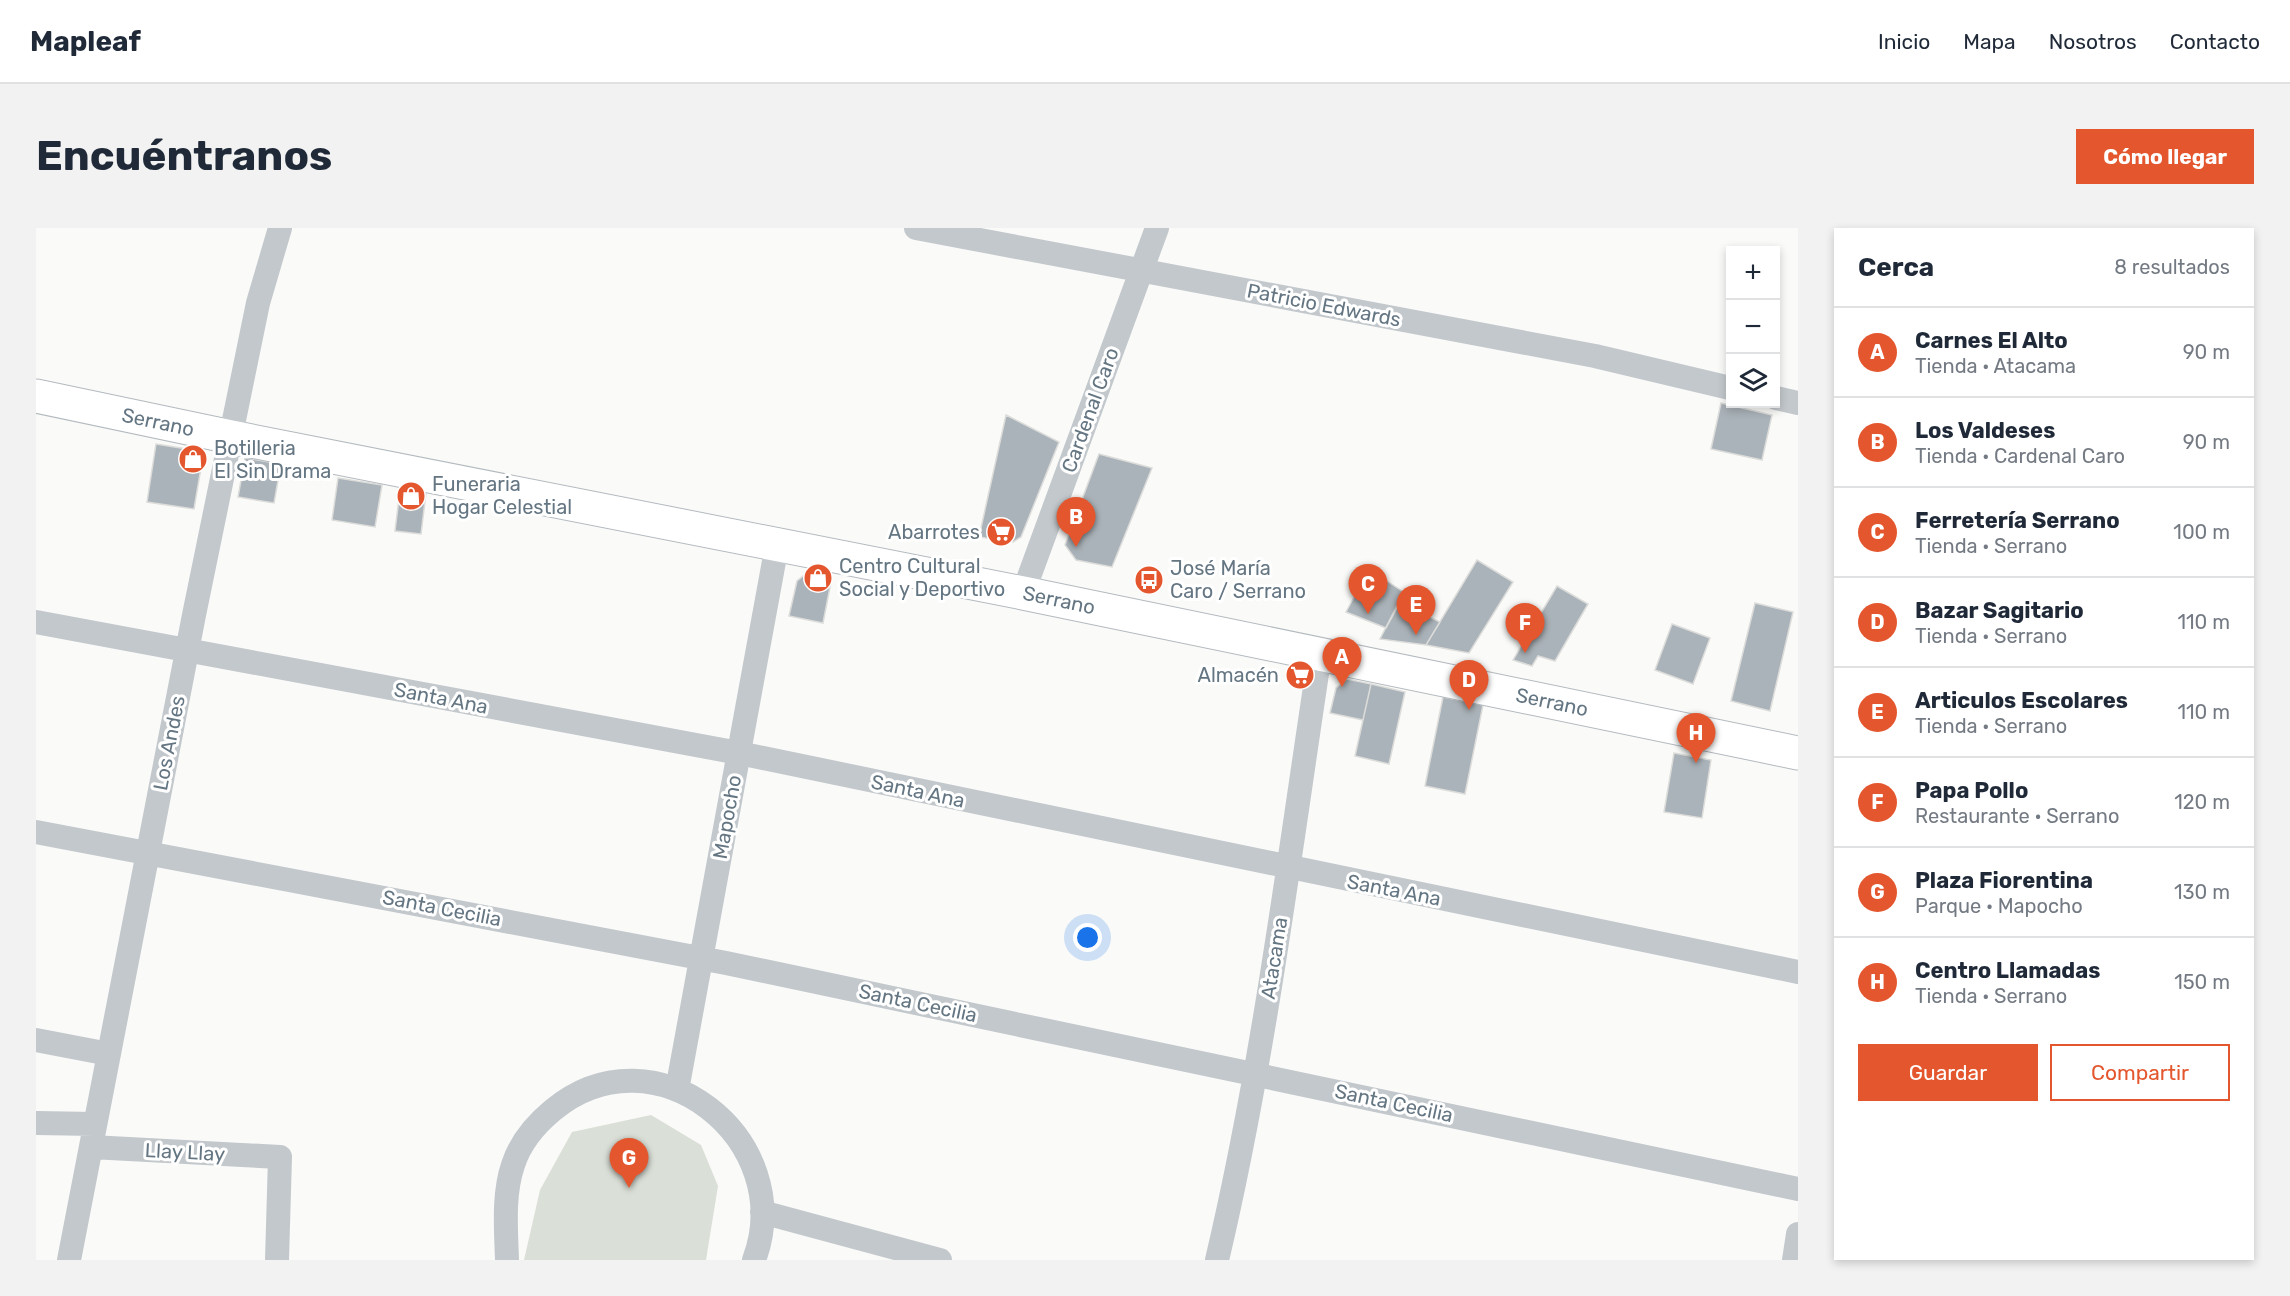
<!DOCTYPE html>
<html lang="es">
<head>
<meta charset="utf-8">
<style>
	body { margin:0; font-family:Rubik,sans-serif; background:#f2f2f3; color:#1f2937 }
	.controls { position:absolute; right:18px; top:18px; display:grid; overflow:hidden; border-radius:0px; box-shadow:0 3px 9px #0003 }
	.controls button { width:54px; height:54px; display:grid; place-items:center; padding:0; border:0; border-bottom:2px solid #e0e1e3; background:#fff; color:#1f2937; font:30px sans-serif }
	.you { position:absolute; left:1052px; top:710px; width:21px; height:21px; margin:-15px; border:4px solid #fff; border-radius:50%; background:#1a73e8; box-shadow:0 0 0 9px #1a73e833 }
	.badge { display:grid; place-items:center; width:39px; height:39px; border-radius:50%; background:#e4572e; color:#fff; font-size:20px; font-weight:700 }
	.pin { position:absolute; translate:-50% -50px; filter:drop-shadow(0 2px 3px #0008) }
	.pin::after { content:''; position:absolute; top:32px; width:21px; height:18px; background:inherit; clip-path:polygon(0 0,100% 0,50% 100%) }
	.list { margin:0; padding:0; list-style:none }
	h2 { display:flex; justify-content:space-between; align-items:center; height:78px; margin:0; padding:0 24px; font-size:26px }
	h2 small { font-size:20px; font-weight:400; color:#747a83 }
	.list li { display:grid; grid-template-columns:39px 1fr auto; gap:18px; align-items:center; box-sizing:border-box; height:90px; padding:0 24px; border-top:2px solid #e0e1e3 }
	.list b { display:block; font-size:22px; white-space:nowrap }
	.list p { margin:0; font-size:20px; white-space:nowrap; color:#747a83 }
	.list em { font-size:20px; font-style:normal; color:#747a83 }
	.actions { display:flex; gap:12px; padding:18px 24px }
	.actions a { flex:1; padding:14px 0; border:2px solid #e4572e; border-radius:0px; text-align:center; font-size:21px; color:#e4572e }
	.actions .main { background:#e4572e; color:#fff }
	.icon { flex:none; width:33px; height:33px; fill:none; stroke:currentColor; stroke-width:2; stroke-linecap:round; stroke-linejoin:round }
	.map { position:relative; flex:none; width:1762px; height:1032px; overflow:hidden; border-radius:0px }
	header { display:flex; align-items:center; gap:36px; box-sizing:border-box; height:84px; padding:0 30px; background:#fff; border-bottom:2px solid #e0e1e3 }
	header strong { font-size:28px }
	nav { display:flex; gap:33px; margin-inline-start:auto; font-size:21px }
	.intro { display:flex; align-items:center; justify-content:space-between; box-sizing:border-box; height:144px; padding:0 36px }
	h1 { margin:0; font-size:42px }
	.button { padding:15px 27px; border-radius:0px; background:#e4572e; color:#fff; font-size:21px; font-weight:700 }
	main { display:flex; gap:36px; padding:0 36px }
	aside { flex:1; background:#fff; border-radius:0px; box-shadow:0 3px 9px #0003 }
	.map>svg:first-child { display:block }
	.green { fill:#dadfd7 }
	.building { fill:#aab3b9; stroke:#dcdcda; stroke-width:1.5 }
	.lines { fill:none; stroke-linecap:round; stroke-linejoin:round }
	.secondary-casing { stroke:#b3babf; stroke-width:35 }
	.street { stroke:#c3c8cc; stroke-width:24 }
	.secondary { stroke:#fff; stroke-width:33 }
	.labels { text-anchor:middle; dominant-baseline:central; stroke-width:6; stroke-linejoin:round; paint-order:stroke }
	.street-label { font-size:20px; fill:#657683; stroke:#fff }
	.poi-label { font-size:20px; fill:#657683; stroke:#fff; text-anchor:start }
</style>
</head>
<body>
<header>
<strong>Mapleaf</strong>
<nav><a>Inicio</a><a>Mapa</a><a>Nosotros</a><a>Contacto</a></nav>
</header>
<div class="intro"><h1>Encuéntranos</h1><a class="button">Cómo llegar</a></div>
<main>
<div class="map">
<svg width="1762" height="1032" viewBox="0 0 1762 1032">
	<rect width="100%" height="100%" fill="#fafaf8"/>
	<path class="green" d="M615 887 665 917 682 958 670 1032H488L504 962 536 904Z"/>
	<path class="building" d="M1685 175 1736 187 1726 232 1675 221Z
		M970 187 1023 214 985 309 977 314 943 309Z
		M120 216 157 222 166 234 158 281 111 274Z
		M1063 226 1116 240 1076 339 1040 332 1029 317Z
		M209 230 245 236 238 275 202 269Z
		M302 250 346 257 339 299 296 292Z
		M364 262 390 265 385 306 359 303Z
		M1441 332 1477 354 1433 425 1390 417Z
		M1333 341 1369 365 1350 400 1310 384Z
		M772 344 796 349 787 395 753 388 761 353Z
		M1521 358 1552 376 1519 433 1502 428 1496 438 1477 432Z
		M1363 374 1404 394 1390 417 1344 411Z
		M1719 375 1757 384 1734 483 1695 473Z
		M1636 396 1674 410 1657 456 1619 442Z
		M1311 451 1335 456 1327 492 1294 485 1300 460Z
		M1335 456 1369 464 1353 536 1319 528Z
		M1407 469 1447 477 1429 566 1389 558Z
		M1638 525 1675 532 1666 590 1628 584Z"/>
	<g class="lines">
		<g class="secondary-casing">
			<path id="secondary" d="M0 168 195 209 987 365 1762 525"/>
		</g>
		<path class="street" d="M880 0 1559 128 1694 160
			M1740 170 1762 175
			M987 365 1121 0
			M0 394 703 525 1762 744
			M0 604 690 735 1762 961
			M0 812 73 826
			M641 862 741 317
			M0 895 59 896
			M55 919 244 929 241 1032
			M726 984 904 1032
			M33 1032 158 387 222 75 244 0
			M471 1032C470 1001 467 966 477 937 484 915 500 896 517 882 619 797 763 912 718 1032
			M1181 1032C1228 833 1253 629 1284 426
			M1758 1032 1762 1006"/>
		<use href="#secondary" class="secondary"/>
	</g>
	<defs>
		<g id="shop-disc" transform="scale(1.5)"><circle r="9.5" fill="#e4572e" stroke="#fff"/><path d="M-5-2.5h2.3a2.7 3.5 0 0 1 5.4 0H5L5.5 6h-11ZM-1.5-2.5h3a1.5 2.3 0 0 0-3 0Z" fill="#fff"/></g>
		<g id="supermarket-disc" transform="scale(1.5)"><circle r="9.5" fill="#e4572e" stroke="#fff"/><path d="M-6-5.5h2.5l.6 2H6L4.5 2H-2.5L-4.4-4H-6ZM-1.5 3.2a1.3 1.3 0 1 0 .1 0ZM3 3.2a1.3 1.3 0 1 0 .1 0Z" fill="#fff"/></g>
		<g id="bus-disc" transform="scale(1.5)"><circle r="9.5" fill="#e4572e" stroke="#fff"/><path d="M-5-6H5V4H4V6H2V4H-2V6H-4V4H-5ZM-3.5-4V0h7V-4ZM-3.5 1.2v1.5H-2V1.2ZM2 1.2v1.5H3.5V1.2Z" fill="#fff"/></g>
	</defs>
	<g fill-rule="evenodd">
		<use href="#shop-disc" x="157" y="231"/>
		<use href="#shop-disc" x="375" y="268"/>
		<use href="#supermarket-disc" x="965" y="304"/>
		<use href="#shop-disc" x="782" y="350"/>
		<use href="#bus-disc" x="1113" y="352"/>
		<use href="#supermarket-disc" x="1264" y="447"/>
	</g>
	<g class="labels">
		<g class="street-label">
			<text transform="translate(1288 77) rotate(11)">Patricio Edwards</text>
			<text transform="translate(1054 182) rotate(-70)">Cardenal Caro</text>
			<text transform="translate(122 194) rotate(12)">Serrano</text>
			<text transform="translate(1023 372) rotate(12)">Serrano</text>
			<text transform="translate(405 470) rotate(11)">Santa Ana</text>
			<text transform="translate(1516 474) rotate(12)">Serrano</text>
			<text transform="translate(133 515) rotate(-79)">Los Andes</text>
			<text transform="translate(882 563) rotate(12)">Santa Ana</text>
			<text transform="translate(691 589) rotate(-80)">Mapocho</text>
			<text transform="translate(1358 662) rotate(11)">Santa Ana</text>
			<text transform="translate(406 680) rotate(11)">Santa Cecilia</text>
			<text transform="translate(1238 730) rotate(-81)">Atacama</text>
			<text transform="translate(882 775) rotate(12)">Santa Cecilia</text>
			<text transform="translate(1358 875) rotate(12)">Santa Cecilia</text>
			<text transform="translate(149 924) rotate(3)">Llay Llay</text>
		</g>
		<g class="poi-label">
			<text x="178" y="220">Botilleria<tspan x="178" dy="23">El Sin Drama</tspan></text>
			<text x="396" y="256">Funeraria<tspan x="396" dy="23">Hogar Celestial</tspan></text>
			<text x="944" y="304" text-anchor="end">Abarrotes</text>
			<text x="803" y="338">Centro Cultural<tspan x="803" dy="23">Social y Deportivo</tspan></text>
			<text x="1134" y="340">José María<tspan x="1134" dy="23">Caro / Serrano</tspan></text>
			<text x="1243" y="447" text-anchor="end">Almacén</text>
		</g>
	</g>
</svg>
<div class="controls">
<button>+</button>
<button>−</button>
<button><svg class="icon" aria-label="layers" viewBox="0 0 24 24"><path d="M12 4l9 5-9 5-9-5zM3 14l9 5 9-5"/></svg></button>
</div>
<div class="you"></div>
<div class="pin badge" style="left:1306px;top:459px">A</div>
<div class="pin badge" style="left:1040px;top:319px">B</div>
<div class="pin badge" style="left:1332px;top:386px">C</div>
<div class="pin badge" style="left:1433px;top:482px">D</div>
<div class="pin badge" style="left:1380px;top:407px">E</div>
<div class="pin badge" style="left:1489px;top:425px">F</div>
<div class="pin badge" style="left:593px;top:960px">G</div>
<div class="pin badge" style="left:1660px;top:535px">H</div>
</div>
<aside>
<h2>Cerca<small>8 resultados</small></h2>
<ul class="list">
<li><span class="badge">A</span><div><b>Carnes El Alto</b><p>Tienda · Atacama</p></div><em>90 m</em></li>
<li><span class="badge">B</span><div><b>Los Valdeses</b><p>Tienda · Cardenal Caro</p></div><em>90 m</em></li>
<li><span class="badge">C</span><div><b>Ferretería Serrano</b><p>Tienda · Serrano</p></div><em>100 m</em></li>
<li><span class="badge">D</span><div><b>Bazar Sagitario</b><p>Tienda · Serrano</p></div><em>110 m</em></li>
<li><span class="badge">E</span><div><b>Articulos Escolares</b><p>Tienda · Serrano</p></div><em>110 m</em></li>
<li><span class="badge">F</span><div><b>Papa Pollo</b><p>Restaurante · Serrano</p></div><em>120 m</em></li>
<li><span class="badge">G</span><div><b>Plaza Fiorentina</b><p>Parque · Mapocho</p></div><em>130 m</em></li>
<li><span class="badge">H</span><div><b>Centro Llamadas</b><p>Tienda · Serrano</p></div><em>150 m</em></li>
</ul>
<div class="actions"><a class="main">Guardar</a><a>Compartir</a></div>
</aside>
</main>
</body>
</html>
